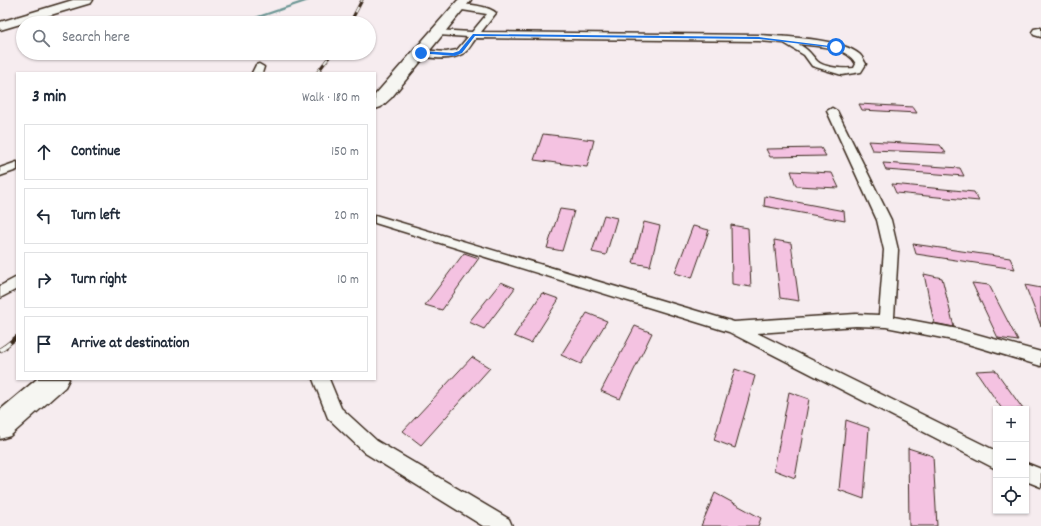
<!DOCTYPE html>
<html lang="en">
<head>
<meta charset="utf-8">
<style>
	body { margin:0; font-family:Dekko,sans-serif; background:#f6f6f7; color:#1f2937 }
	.controls { position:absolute; right:12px; bottom:12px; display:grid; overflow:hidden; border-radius:0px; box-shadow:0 1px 3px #0004 }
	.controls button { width:36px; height:36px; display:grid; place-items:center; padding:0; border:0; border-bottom:1px solid #e0e1e3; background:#fff; color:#1f2937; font:20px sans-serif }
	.stop { position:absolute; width:12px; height:12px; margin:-9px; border:3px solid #1a73e8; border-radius:50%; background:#fff }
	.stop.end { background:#1a73e8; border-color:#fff; box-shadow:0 1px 4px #0008 }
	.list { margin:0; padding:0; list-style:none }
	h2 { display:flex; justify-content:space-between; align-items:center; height:52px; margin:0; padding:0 16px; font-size:17px }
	h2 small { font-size:13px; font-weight:400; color:#747a83 }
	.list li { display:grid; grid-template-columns:26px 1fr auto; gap:12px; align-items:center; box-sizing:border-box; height:56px; margin:0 8px 8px; padding:0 8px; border:1px solid #e0e1e3; border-radius:0px }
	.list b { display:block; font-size:15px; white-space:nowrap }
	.list em { font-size:13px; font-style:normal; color:#747a83 }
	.icon { flex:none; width:22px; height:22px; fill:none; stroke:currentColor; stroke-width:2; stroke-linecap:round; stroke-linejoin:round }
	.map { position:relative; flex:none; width:1041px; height:526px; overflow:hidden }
	.search { position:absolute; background:#fff; box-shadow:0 1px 3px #0004; left:16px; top:16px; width:360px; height:44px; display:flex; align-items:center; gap:10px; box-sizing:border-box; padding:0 14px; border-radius:22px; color:#747a83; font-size:15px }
	.panel { position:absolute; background:#fff; box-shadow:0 1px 3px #0004; left:16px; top:72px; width:360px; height:308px; border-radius:0px }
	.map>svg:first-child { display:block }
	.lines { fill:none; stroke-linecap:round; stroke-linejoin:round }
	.stream { fill:#6c9694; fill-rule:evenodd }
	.building { fill:#f4c2e1; stroke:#3b2a1e }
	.lane-casing { stroke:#3b2a1e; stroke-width:3 }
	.street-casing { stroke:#3b2a1e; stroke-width:3 }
	.secondary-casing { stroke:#3b2a1e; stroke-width:3 }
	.lane { fill:#f6f6f2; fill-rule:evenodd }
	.street { fill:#f6f6f2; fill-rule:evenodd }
	.secondary { fill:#f6f6f2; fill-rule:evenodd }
	.rail-far2-casing { stroke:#3b2a1e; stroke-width:3 }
	.rail-far1-casing { stroke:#3b2a1e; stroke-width:4.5 }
	.rail-casing { stroke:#3b2a1e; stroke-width:5.5 }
	.rail-far2 { stroke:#f6f6f2; stroke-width:2; stroke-dasharray:6; stroke-linecap:butt }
	.rail-far1 { stroke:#f6f6f2; stroke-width:3; stroke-dasharray:9; stroke-linecap:butt }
	.rail { stroke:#f6f6f2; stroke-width:4; stroke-dasharray:12; stroke-linecap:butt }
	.route { fill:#1a73e8 }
</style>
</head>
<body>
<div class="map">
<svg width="1041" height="526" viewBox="0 0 1041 526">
	<rect width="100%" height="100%" fill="#f6ecef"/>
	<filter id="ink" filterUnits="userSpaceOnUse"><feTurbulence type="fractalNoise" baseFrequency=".025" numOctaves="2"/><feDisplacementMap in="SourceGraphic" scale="8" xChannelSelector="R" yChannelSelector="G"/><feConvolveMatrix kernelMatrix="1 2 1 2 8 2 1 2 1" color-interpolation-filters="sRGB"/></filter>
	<g filter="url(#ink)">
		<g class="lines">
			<path class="stream" d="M305 0H312L244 23H237Z"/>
		</g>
		<path class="building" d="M859 104 913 107 917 113 862 110Z
			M543 134 594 140 587 167 534 160Z
			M868 141 940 145 946 153 872 150Z
			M821 148 826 156 770 157 766 149Z
			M883 163 960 168 964 176 886 170Z
			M791 171 832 173 839 188 796 186Z
			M892 184 974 192 979 201 896 193Z
			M765 196 844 211 845 221 764 206Z
			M560 209 574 211 562 251 547 248Z
			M604 215 617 218 606 255 592 252Z
			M644 222 660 226 650 266 633 263Z
			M731 225 748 228 751 287 732 284Z
			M693 226 709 230 692 278 675 273Z
			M774 240 791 243 799 301 780 298Z
			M913 244 1010 258 1015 269 916 254Z
			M464 253 479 258 442 310 425 305Z
			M924 274 942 278 954 327 934 323Z
			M501 282 515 288 484 329 469 322Z
			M972 283 989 285 1018 341 998 338Z
			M1025 285 1041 288V326Z
			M542 293 559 299 531 343 514 336Z
			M587 313 607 321 581 364 561 355Z
			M635 326 652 333 620 399 601 391Z
			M472 357 490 368 421 445 403 431Z
			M735 369 755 376 735 448 714 440Z
			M995 370 1023 409H1002L976 371Z
			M789 392 809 399 795 478 774 470Z
			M846 420 869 428 864 499 839 490Z
			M908 448 933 456 937 526H909Z
			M715 493 761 518 758 526H701Z"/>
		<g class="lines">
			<g class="lane-casing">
				<path id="lane" d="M456 5C465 3 490 6 496 13L481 32 759 35C784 37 840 38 859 54 862 56 864 61 866 64L861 72 842 75 812 66 804 55 784 43 759 41 476 38C472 43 468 52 462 54 450 61 430 58 418 55L416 53 418 51 421 50 446 52 457 50 468 37 438 35 435 34 434 32 435 30 472 32 487 14 456 9 455 7ZM798 44C816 46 847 46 856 64L854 68C845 69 824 68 817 61 809 52 809 50 798 44Z
					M259 64 264 67 262 73H252L256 65Z
					M832 108 837 111 891 220 898 250 894 317 958 329 1041 352V366L958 341 886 327 856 326 757 333 996 451V469L729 332 375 223V215L734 322 856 314 879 315 884 250 877 220 827 111Z
					M17 162V170L0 176V168Z
					M17 277V289L0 298V286Z
					M313 379H329L341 408 377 441 509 519 512 526H483L365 453 328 418Z
					M1026 463 1041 469V487L1026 481Z"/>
			</g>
			<g class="street-casing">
				<path id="street" d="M1039 28H1041V37L1034 35 1032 32 1034 29Z"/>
			</g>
			<g class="secondary-casing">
				<path id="secondary" d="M73 0H93L91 3 0 30V22Z
					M458 0H471L391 98 381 107 375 109V95Z
					M37 379H69L65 387 10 436 0 439V410Z"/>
			</g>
			<use href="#lane" class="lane"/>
			<use href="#street" class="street"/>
			<use href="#secondary" class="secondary"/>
			<g class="rail-far2-casing">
				<path id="rail-far2" d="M350 23 362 0
					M317 73 332 53"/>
			</g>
			<g class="rail-far1-casing">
				<path id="rail-far1" d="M3 348 17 337"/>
			</g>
			<g class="rail-casing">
				<path id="rail" d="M0 350 5 347"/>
			</g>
			<use href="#rail-far2" class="rail-far2"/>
			<use href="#rail-far1" class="rail-far1"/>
			<use href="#rail" class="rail"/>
		</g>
	</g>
	<path class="route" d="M473 34 759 37 838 47 836 48 759 39 475 36 462 53 455 56 418 53 421 51 453 53 459 51Z"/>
</svg>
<div class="controls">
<button>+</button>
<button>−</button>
<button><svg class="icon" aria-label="locate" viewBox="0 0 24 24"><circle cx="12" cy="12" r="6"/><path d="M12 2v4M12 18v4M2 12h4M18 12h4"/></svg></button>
</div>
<div class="stop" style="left:836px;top:47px"></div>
<div class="stop end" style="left:421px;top:53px"></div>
<div class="search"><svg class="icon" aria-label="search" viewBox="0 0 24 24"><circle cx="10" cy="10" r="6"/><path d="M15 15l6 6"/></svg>Search here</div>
<section class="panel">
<h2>3 min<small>Walk · 180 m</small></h2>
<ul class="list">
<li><svg class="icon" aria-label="ahead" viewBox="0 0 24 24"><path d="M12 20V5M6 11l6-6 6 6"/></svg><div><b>Continue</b></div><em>150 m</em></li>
<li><svg class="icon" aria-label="left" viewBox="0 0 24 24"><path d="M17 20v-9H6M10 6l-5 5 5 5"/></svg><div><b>Turn left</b></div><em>20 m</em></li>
<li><svg class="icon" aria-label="right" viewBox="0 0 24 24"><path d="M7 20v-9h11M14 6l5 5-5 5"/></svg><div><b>Turn right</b></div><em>10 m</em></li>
<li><svg class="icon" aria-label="arrive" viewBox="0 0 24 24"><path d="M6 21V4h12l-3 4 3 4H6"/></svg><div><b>Arrive at destination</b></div></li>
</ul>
</section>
</div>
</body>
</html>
